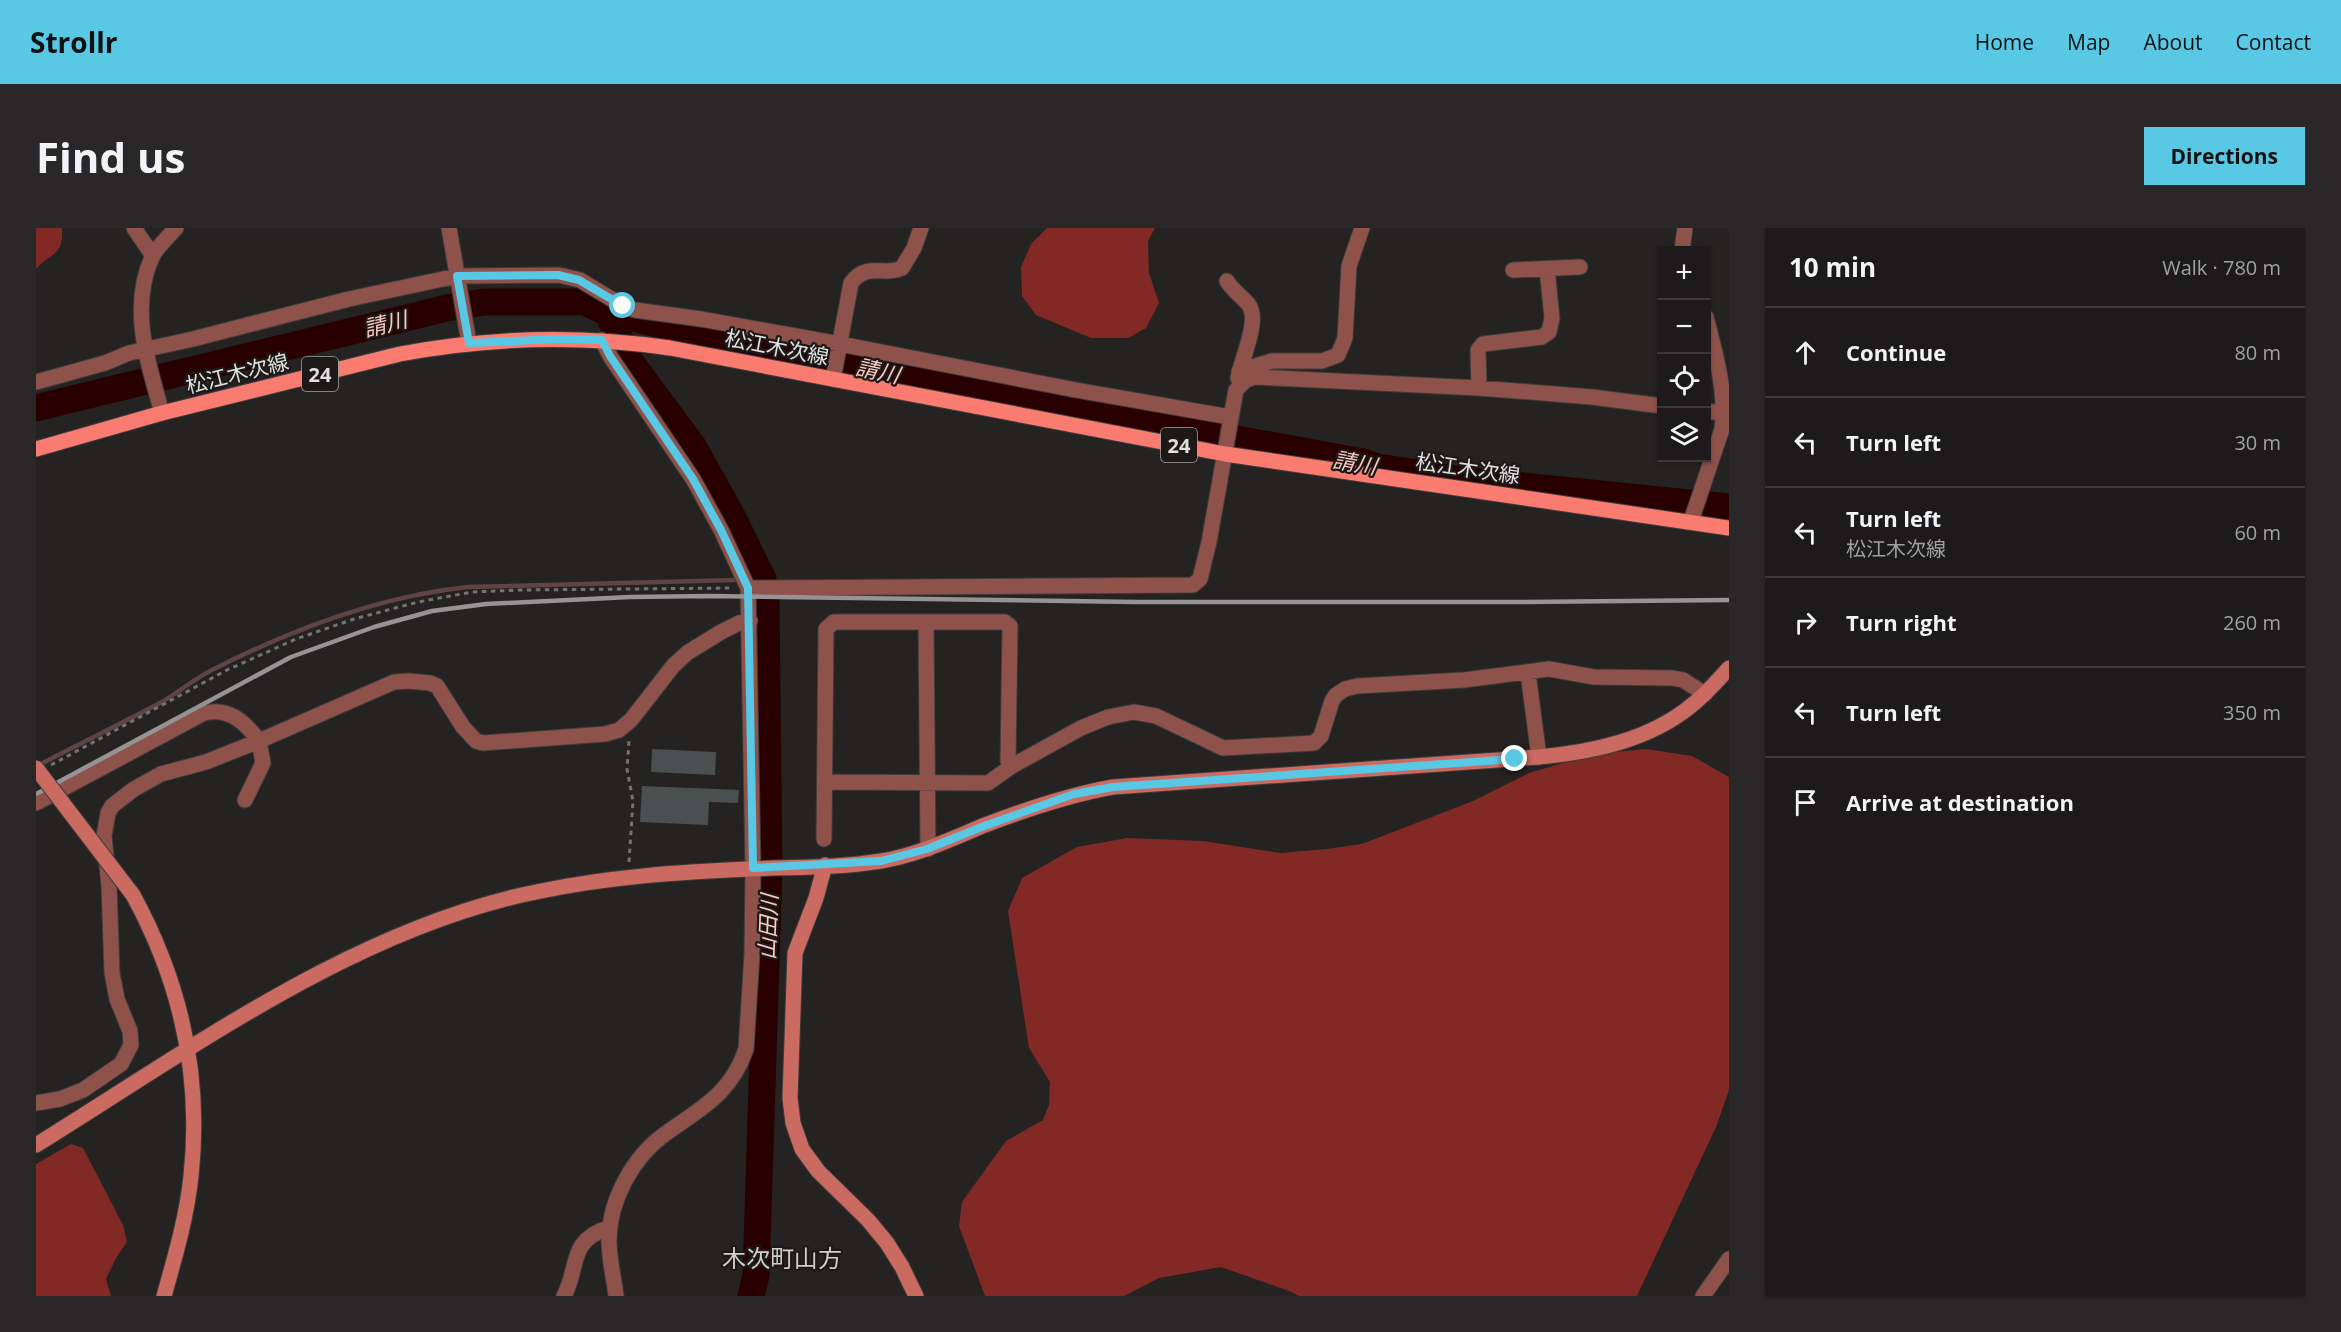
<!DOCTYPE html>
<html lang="en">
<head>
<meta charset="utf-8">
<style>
	body { margin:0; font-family:"Open Sans","Noto Sans JP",sans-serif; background:#292727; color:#f1f3f6 }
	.controls { position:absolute; right:18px; top:18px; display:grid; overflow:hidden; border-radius:0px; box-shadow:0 2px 4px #0004 }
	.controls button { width:54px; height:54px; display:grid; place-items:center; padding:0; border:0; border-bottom:2px solid #3a3839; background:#1c1a1a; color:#f1f3f6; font:30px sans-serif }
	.stop { position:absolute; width:18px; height:18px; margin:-14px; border:4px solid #59c8e4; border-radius:50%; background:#fff }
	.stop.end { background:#59c8e4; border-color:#fff; box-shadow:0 2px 6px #0008 }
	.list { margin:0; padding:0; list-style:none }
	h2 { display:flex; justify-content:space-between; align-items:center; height:78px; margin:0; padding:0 24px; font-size:26px }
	h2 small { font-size:20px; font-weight:400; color:#a0a1a2 }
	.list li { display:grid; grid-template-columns:39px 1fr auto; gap:18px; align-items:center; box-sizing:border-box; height:90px; padding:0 24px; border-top:2px solid #3a3839 }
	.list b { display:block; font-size:22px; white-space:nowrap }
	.list p { margin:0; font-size:20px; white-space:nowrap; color:#a0a1a2 }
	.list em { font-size:20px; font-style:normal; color:#a0a1a2 }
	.icon { flex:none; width:33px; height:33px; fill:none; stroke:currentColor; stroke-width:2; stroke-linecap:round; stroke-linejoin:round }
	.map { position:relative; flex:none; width:1693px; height:1068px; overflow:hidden; border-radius:0px }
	header { display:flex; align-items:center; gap:36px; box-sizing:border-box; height:84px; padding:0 30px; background:#59c8e4; color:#111 }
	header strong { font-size:28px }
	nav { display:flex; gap:33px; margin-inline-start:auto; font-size:21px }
	.intro { display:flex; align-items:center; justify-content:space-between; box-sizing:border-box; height:144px; padding:0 36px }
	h1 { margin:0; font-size:42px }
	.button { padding:15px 27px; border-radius:0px; background:#59c8e4; color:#111; font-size:21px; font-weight:700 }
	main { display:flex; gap:36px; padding:0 36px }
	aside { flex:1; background:#1c1a1a; border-radius:0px; box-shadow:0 2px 4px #0004 }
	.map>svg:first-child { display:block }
	.forest { fill:#822925 }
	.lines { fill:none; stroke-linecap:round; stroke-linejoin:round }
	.stream { stroke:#604343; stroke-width:4.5 }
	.river { stroke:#280000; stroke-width:27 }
	.building { fill:#4c4f50 }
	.street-casing { stroke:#3f3c3c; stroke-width:17 }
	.secondary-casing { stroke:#3f3c3c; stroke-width:17 }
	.primary-casing { stroke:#3f3c3c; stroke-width:17 }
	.path { stroke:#757272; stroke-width:3; stroke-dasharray:4.5 4.5; stroke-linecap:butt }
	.street { stroke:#8e524b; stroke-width:15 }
	.secondary { stroke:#cb6a61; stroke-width:15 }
	.primary { stroke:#fa7c71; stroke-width:15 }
	.rail { stroke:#959393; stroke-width:4.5 }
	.secondary-bridge-casing { stroke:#3f3c3c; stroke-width:17; stroke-linecap:butt }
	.secondary-bridge { stroke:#cb6a61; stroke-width:15 }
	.route { stroke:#59c8e4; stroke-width:8 }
	.labels { text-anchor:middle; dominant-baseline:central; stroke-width:4.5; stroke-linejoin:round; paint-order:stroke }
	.shield { fill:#1c1918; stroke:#a6a4a3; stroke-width:1.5 }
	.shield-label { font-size:20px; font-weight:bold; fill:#e1dfdf }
	.street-label { font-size:21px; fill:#e1dfdf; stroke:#1c1918 }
	.water-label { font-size:22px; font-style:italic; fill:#fdc8c1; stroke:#1c1918 }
	.quarter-label { font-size:24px; fill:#d1cdcc; stroke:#1c1918 }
</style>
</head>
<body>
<header>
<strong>Strollr</strong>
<nav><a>Home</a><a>Map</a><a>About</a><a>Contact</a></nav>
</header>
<div class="intro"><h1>Find us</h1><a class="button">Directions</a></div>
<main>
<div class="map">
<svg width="1693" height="1068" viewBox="0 0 1693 1068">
	<rect width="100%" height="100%" fill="#252222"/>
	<path class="forest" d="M0 0H26C27 29 18 22 0 41Z
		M1011 0H1119L1112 13 1113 45 1123 75 1110 100 1092 110H1055L1000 87 986 68 985 39 995 16Z
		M1610 521 1656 528 1693 549V862L1680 899 1601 1068H1263L1253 1063 1185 1039 1123 1050 1088 1068H949L923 998 926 974 970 913 1007 892 1013 877 1014 854 993 820 972 683 986 650 1041 619 1091 610 1167 613 1244 625 1291 621 1326 616 1437 573 1493 545 1558 526Z
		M35 916 47 920 87 997 91 1014 80 1030 70 1051 75 1068H0V936Z"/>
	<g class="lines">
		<path class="stream" d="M720 351H727
			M3 537C43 516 84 496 124 475 143 464 159 450 178 441 257 401 344 368 432 359L699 352"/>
		<path class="river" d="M574 90 594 133 657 218 695 286 727 351 730 376 733 639 720 1047 715 1068
			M0 180 411 80 448 74H549L570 84 623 96 965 168 1327 234 1342 239 1420 251 1693 279"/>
	</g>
	<path class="building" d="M616 521 680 524 679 547 615 544Z
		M606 558 703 562 702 575 673 574 672 597 604 594Z"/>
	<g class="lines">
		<g class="street-casing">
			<path id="street" d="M98 0 117 28
				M413 0 433 115
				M1646 22 1649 0
				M1477 42 1544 39
				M1191 53C1197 63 1206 68 1213 77 1224 94 1205 131 1202 150
				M566 112 574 128 657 251 685 302 712 360 717 641 716 726 710 821C695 866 665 880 629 906 597 929 573 972 573 1013 573 1031 578 1050 580 1068
				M1203 143 1236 133H1286L1302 127 1309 110 1313 38 1326 0
				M797 151 815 55C832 33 847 49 866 40L878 20 885 0
				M0 154 69 135 93 125 157 111 313 71 421 48 523 47 544 52 587 78 599 82 665 91 804 116 1040 162 1194 189
				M1443 160 1442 122 1447 116 1506 109 1513 104 1516 90 1511 41
				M1670 183 1693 186
				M126 185C112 134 93 81 116 29 121 19 132 9 140 0
				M1655 293 1686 201C1691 164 1679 125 1670 89
				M712 360 1157 357 1164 351 1173 314 1200 162 1210 152 1219 149 1443 160 1556 169 1626 178
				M890 394 892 621
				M1492 445 1503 529
				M789 554 952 555 976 538 1045 500 1072 489 1098 484 1120 488 1187 520 1278 515 1285 508 1296 473 1300 467 1309 461 1321 458 1428 452 1513 441 1558 449 1636 450 1647 452 1669 466
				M0 575 168 485C193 479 209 494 223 513L358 454 372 453 394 455 401 458 427 499 440 513 447 515 569 506 583 502 595 492 637 438 651 425 685 404 703 395 714 393
				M788 611 790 401 798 394H969L974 398 972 533 976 538
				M0 875 24 871 47 862 85 836 95 817 94 803 81 771 76 745 73 658 68 608 72 585 76 578 98 561 125 546 170 534 223 513 227 535 209 572
				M528 1068C544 1038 531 1013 574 999
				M1667 1068 1693 1031"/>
		</g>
		<g class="secondary-casing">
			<path id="secondary" d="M789 637 780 670 759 725 754 870 757 895 766 921 782 943 832 992 851 1015 866 1039 880 1068
				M97 667C145 755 166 847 155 948 151 988 139 1029 128 1068
				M0 917C155 821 323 698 505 663 573 649 642 644 712 641 756 639 802 640 845 633 882 627 915 611 949 597 991 581 1032 567 1077 559L1503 529C1557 524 1614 512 1656 477 1670 466 1681 453 1693 440"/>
		</g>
		<g class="primary-casing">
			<path id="primary" d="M0 221 126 185 364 126C454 109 544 107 634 120L1189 226 1693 300"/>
		</g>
		<path class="path" d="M15 537 191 442 260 411 318 391 382 374 436 364 484 362 697 360
			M593 634 597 573 591 541 593 513"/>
		<use href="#street" class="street"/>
		<use href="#secondary" class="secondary"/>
		<use href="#primary" class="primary"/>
		<path class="rail" d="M0 566 255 429 338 399 396 383 450 376 594 369 674 368 1100 374H1480L1693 372"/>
		<g class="secondary-bridge-casing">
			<path id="secondary-bridge" d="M0 540 97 667"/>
		</g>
		<use href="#secondary-bridge" class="secondary-bridge"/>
	</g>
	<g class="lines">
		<path class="route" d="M587 78 543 52 522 47 421 48 433 115 523 111 566 112 574 128 657 251 685 302 712 360 717 640 845 633 891 621 948 598 1038 566 1077 559 1479 531"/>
	</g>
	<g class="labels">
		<g class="shield">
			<rect x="266" y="129" width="36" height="34" rx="4.5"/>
			<rect x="1125" y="200" width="36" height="34" rx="4.5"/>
		</g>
		<g class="shield-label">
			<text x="284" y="146">24</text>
			<text x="1143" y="217">24</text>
		</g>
		<g class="street-label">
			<text transform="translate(741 119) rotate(11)">松江木次線</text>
			<text transform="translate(201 145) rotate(-14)">松江木次線</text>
			<text transform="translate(1432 240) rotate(8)">松江木次線</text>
		</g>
		<g class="water-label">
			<text transform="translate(349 95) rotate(-14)">請川</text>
			<text transform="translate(842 142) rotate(12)">請川</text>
			<text transform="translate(1319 234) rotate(10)">請川</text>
			<text transform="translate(731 699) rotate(-88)">山田川</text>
		</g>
		<g class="quarter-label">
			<text x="746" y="1029">木次町山方</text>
		</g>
	</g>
</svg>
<div class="controls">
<button>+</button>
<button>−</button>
<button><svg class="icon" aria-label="locate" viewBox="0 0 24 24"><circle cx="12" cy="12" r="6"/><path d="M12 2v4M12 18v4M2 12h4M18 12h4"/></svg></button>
<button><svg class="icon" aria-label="layers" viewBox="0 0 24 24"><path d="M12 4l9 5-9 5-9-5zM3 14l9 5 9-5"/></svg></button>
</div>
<div class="stop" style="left:587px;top:78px"></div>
<div class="stop end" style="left:1479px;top:531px"></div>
</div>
<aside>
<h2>10 min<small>Walk · 780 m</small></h2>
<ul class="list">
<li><svg class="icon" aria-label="ahead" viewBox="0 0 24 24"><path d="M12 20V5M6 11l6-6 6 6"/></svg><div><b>Continue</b></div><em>80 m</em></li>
<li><svg class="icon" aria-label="left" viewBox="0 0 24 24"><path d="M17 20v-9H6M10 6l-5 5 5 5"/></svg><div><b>Turn left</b></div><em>30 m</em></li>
<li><svg class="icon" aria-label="left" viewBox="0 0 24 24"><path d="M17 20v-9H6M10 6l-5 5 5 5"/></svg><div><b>Turn left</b><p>松江木次線</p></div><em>60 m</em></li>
<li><svg class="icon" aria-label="right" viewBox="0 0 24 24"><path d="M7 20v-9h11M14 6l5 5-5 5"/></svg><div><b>Turn right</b></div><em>260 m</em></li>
<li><svg class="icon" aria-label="left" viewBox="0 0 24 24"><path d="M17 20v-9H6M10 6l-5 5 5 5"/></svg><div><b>Turn left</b></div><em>350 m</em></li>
<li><svg class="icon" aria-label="arrive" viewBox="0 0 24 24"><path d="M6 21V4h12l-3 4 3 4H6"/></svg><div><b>Arrive at destination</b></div></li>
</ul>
</aside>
</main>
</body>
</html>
